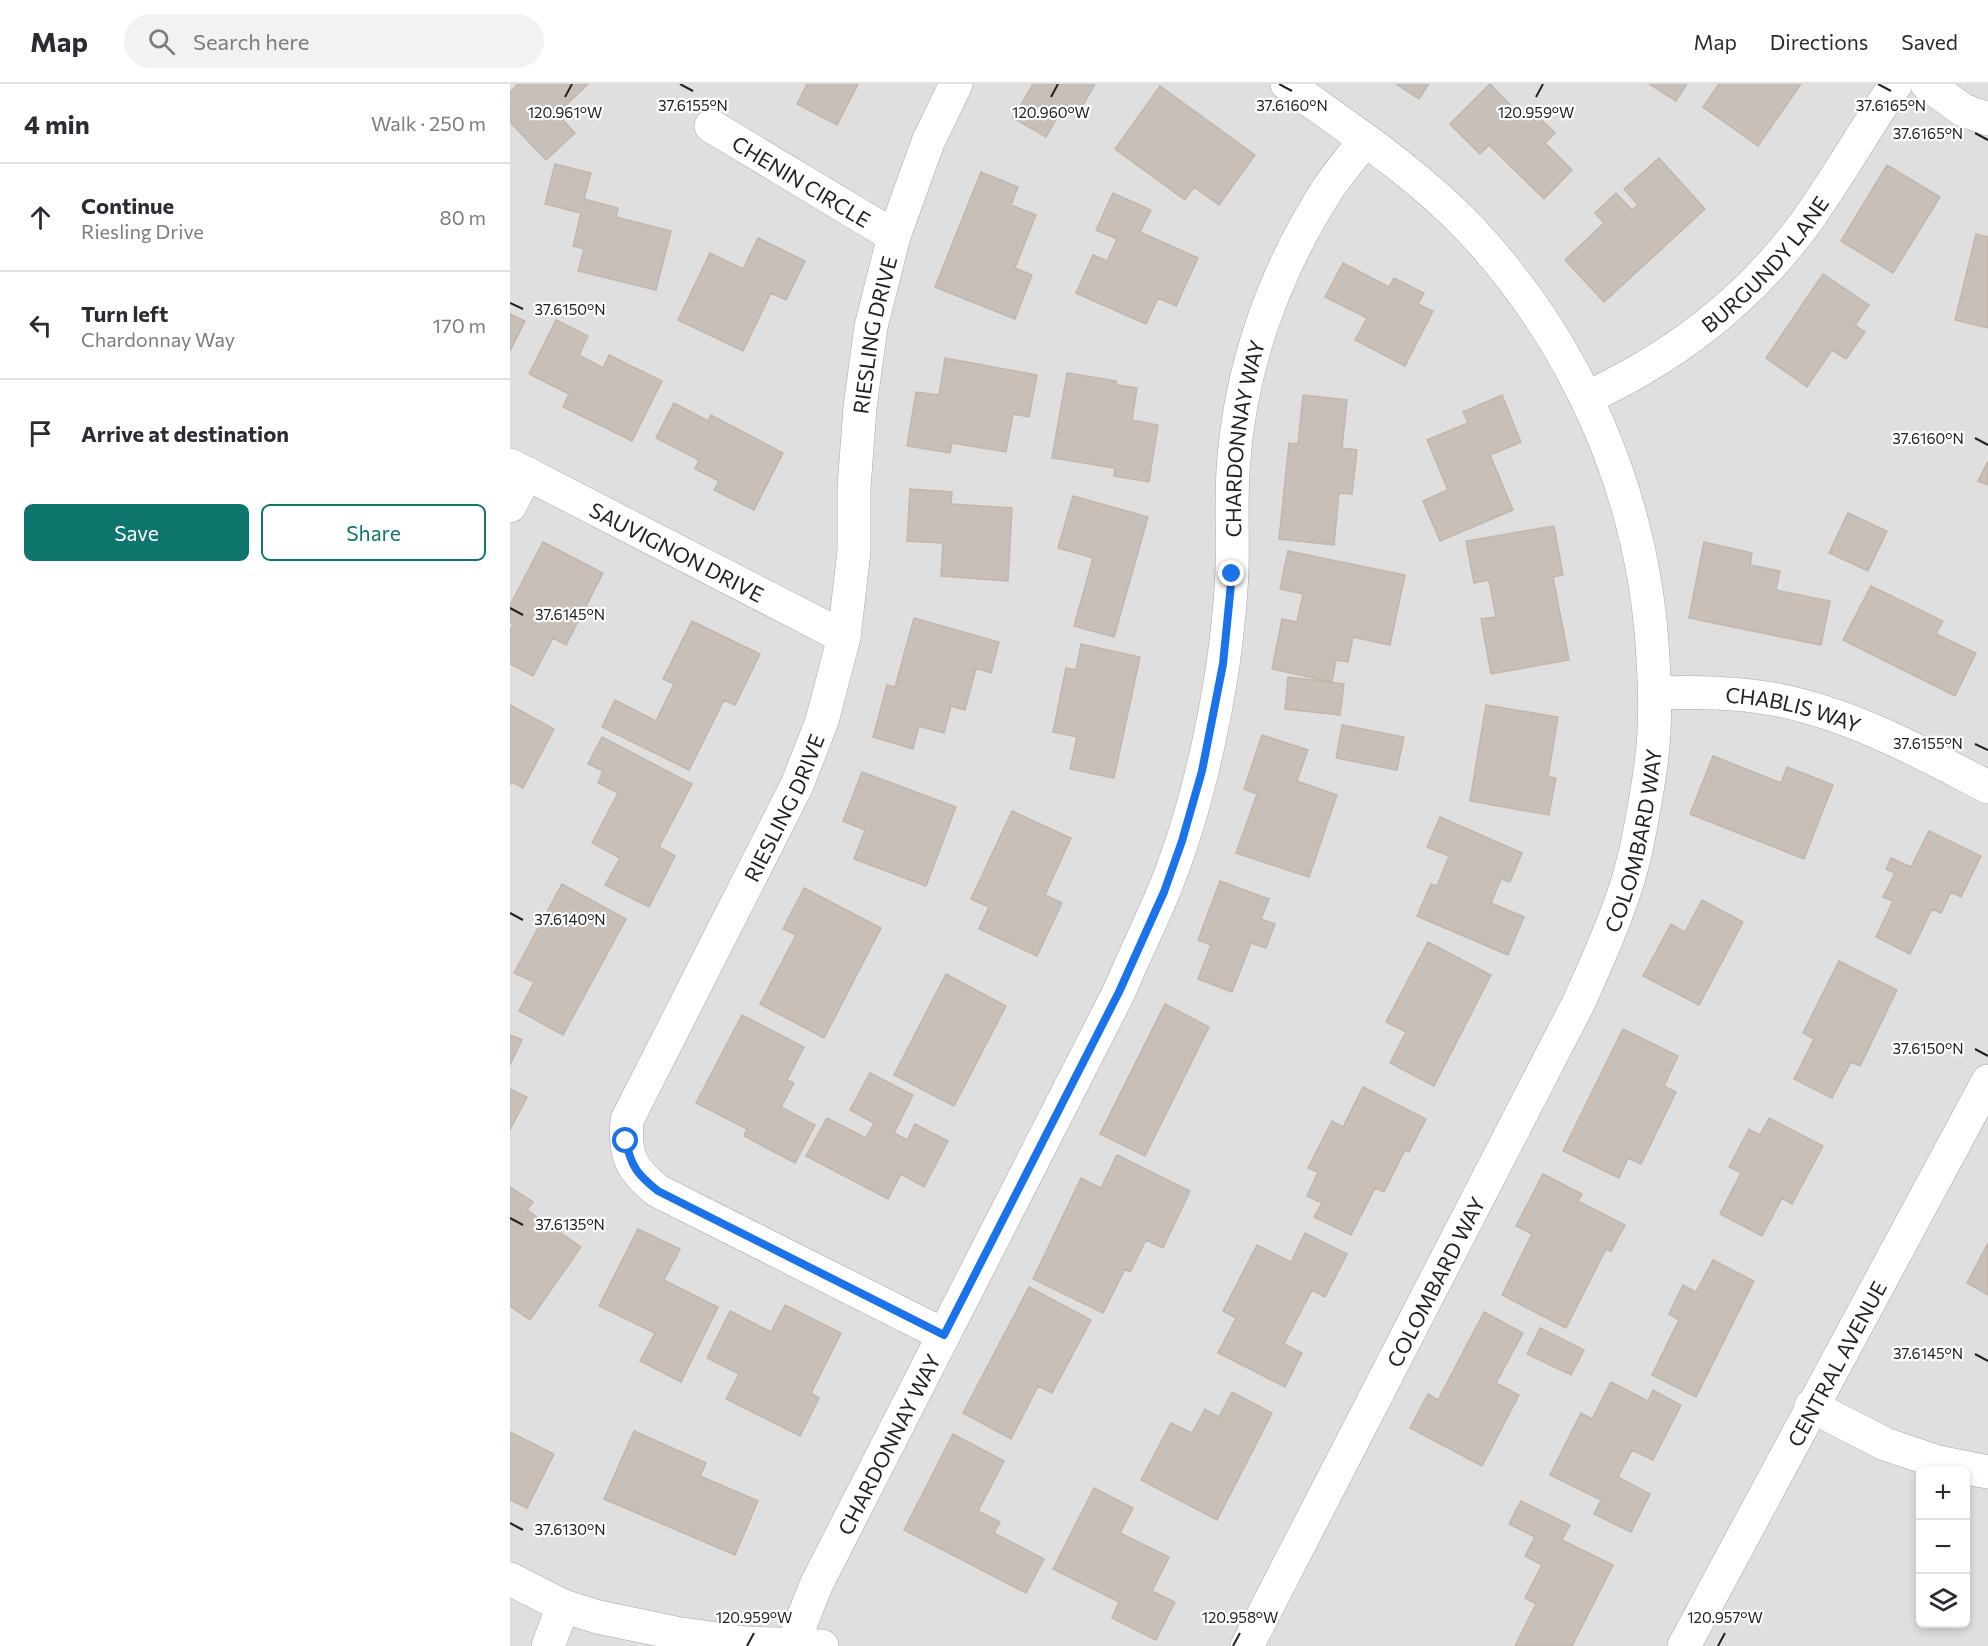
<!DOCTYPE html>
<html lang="en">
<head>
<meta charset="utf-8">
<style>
	body { margin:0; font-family:Commissioner,sans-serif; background:#f2f2f3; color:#2b2b33 }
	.controls { position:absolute; right:18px; bottom:18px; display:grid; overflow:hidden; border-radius:9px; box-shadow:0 3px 9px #0003 }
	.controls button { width:54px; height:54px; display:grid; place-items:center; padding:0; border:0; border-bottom:2px solid #e1e1e2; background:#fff; color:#2b2b33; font:30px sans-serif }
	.stop { position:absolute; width:18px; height:18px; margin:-14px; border:4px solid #1a73e8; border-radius:50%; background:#fff }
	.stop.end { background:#1a73e8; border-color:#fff; box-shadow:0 2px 6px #0008 }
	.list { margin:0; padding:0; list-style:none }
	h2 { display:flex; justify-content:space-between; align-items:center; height:78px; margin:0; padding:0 24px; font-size:26px }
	h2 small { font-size:20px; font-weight:400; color:#7c7c81 }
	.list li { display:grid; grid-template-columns:39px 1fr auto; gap:18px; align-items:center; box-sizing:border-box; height:108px; padding:0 24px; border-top:2px solid #e1e1e2 }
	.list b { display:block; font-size:22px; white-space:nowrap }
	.list p { margin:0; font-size:20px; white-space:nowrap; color:#7c7c81 }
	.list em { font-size:20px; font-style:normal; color:#7c7c81 }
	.actions { display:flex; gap:12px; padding:18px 24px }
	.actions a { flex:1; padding:14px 0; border:2px solid #0f766e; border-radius:9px; text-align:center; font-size:21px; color:#0f766e }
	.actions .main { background:#0f766e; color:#fff }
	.icon { flex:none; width:33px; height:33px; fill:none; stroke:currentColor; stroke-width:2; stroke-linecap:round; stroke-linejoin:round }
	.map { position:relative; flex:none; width:1478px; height:1562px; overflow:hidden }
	header { display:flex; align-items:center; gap:36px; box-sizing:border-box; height:84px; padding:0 30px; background:#fff; border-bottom:2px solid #e1e1e2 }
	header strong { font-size:28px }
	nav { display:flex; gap:33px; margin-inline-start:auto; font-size:21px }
	.search { width:420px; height:54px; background:#f2f2f3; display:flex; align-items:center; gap:15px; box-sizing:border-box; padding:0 21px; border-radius:33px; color:#7c7c81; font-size:22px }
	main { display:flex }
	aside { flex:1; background:#fff }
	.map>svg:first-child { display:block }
	.residential { fill:#e0dfdf; fill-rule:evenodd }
	.building { fill:#c7bfb8; stroke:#c4b6ab; stroke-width:1.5 }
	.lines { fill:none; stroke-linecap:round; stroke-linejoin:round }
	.minor-casing { stroke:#a9a9a9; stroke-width:34 }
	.minor { stroke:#fff; stroke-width:33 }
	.route { stroke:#1a73e8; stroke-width:8 }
	.ticks { fill:none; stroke:#222; stroke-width:2 }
	.labels { text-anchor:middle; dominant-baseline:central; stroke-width:4.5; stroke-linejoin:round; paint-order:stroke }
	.street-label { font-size:21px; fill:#222; stroke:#fff }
	.ticks-label { font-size:15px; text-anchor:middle; fill:#222; stroke:#fff; stroke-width:4.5; stroke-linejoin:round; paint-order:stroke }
</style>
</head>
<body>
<header>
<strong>Map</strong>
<div class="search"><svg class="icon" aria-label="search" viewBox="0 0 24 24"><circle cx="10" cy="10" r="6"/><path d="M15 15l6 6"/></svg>Search here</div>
<nav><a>Map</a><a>Directions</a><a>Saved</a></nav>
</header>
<main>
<aside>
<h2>4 min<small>Walk · 250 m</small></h2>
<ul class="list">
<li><svg class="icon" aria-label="ahead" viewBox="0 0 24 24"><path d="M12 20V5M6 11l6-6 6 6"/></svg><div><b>Continue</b><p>Riesling Drive</p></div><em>80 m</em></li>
<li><svg class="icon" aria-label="left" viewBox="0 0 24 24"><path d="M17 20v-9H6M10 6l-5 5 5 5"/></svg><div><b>Turn left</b><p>Chardonnay Way</p></div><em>170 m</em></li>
<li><svg class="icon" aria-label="arrive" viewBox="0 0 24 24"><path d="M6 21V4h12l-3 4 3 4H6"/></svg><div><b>Arrive at destination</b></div></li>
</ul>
<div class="actions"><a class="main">Save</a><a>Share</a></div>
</aside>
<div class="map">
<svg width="1478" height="1562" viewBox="0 0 1478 1562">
	<rect width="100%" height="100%" fill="#f2efe9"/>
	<path class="residential" d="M0 0H1478V1562H0ZM1410 1386H1456V1540H1410Z"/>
	<path class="building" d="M8 0H78L47 30 65 49 36 76 0 38V8Z
		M297 0H348L327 41 287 20Z
		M523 0H585L569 28 555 20 536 53 503 34Z
		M886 0H919L909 15Z
		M980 0 1010 31 1018 23 1045 49 1035 59 1062 86 1034 115 979 61 970 70 940 40Z
		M1139 0H1177L1166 17Z
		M1209 0H1291L1248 62 1193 23Z
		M650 2 745 71 709 121 684 103 675 116 605 65Z
		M1149 74 1195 125 1094 218 1055 176 1094 139 1085 129 1106 109 1122 126 1128 121 1114 105Z
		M45 80 81 89 74 115 108 124 106 133 161 147 146 206 68 187 74 165 63 162 71 129 35 120Z
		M1377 81 1430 113 1383 189 1331 157Z
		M471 88 508 103 501 121 526 131 505 184 522 191 505 235 425 203Z
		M603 109 641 126 630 148 688 174 666 222 648 214 636 240 566 209 583 171 597 177 607 155 586 146Z
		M1466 150 1478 153V244L1445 236Z
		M248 154 295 177 276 216 261 209 233 267 168 236 200 169 233 185Z
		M833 179 879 203 884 194 914 209 908 220 923 227 895 282 845 256 857 234 815 213Z
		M1313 190 1359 221 1345 241 1355 248 1336 275 1322 266 1297 303 1256 274Z
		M0 230 15 237 0 267Z
		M46 236 78 252 69 271 93 284 99 271 152 297 122 357 53 323 59 310 19 290Z
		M435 274 527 291 519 333 503 330 496 368 442 359 440 369 397 362 406 308 429 311Z
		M557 289 606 297V301L627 304 622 336 648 341 639 398 604 392 605 384 542 374Z
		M793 311 837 316 832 364 847 366 842 410 829 409 824 461 769 455 779 359 788 360Z
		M992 311 1011 358 980 371 1003 426 930 457 913 417 938 406 917 356 958 339 953 328Z
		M164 319 198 337 201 331 273 369 244 426 204 406 209 397 185 385 189 376 146 354Z
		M1478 377V401L1468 397Z
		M400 405 442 408 441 420 502 424 498 497 431 492 433 459 397 457Z
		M563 412 638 433 604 553 564 542 583 474 548 464Z
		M1338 429 1377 447 1358 487 1319 469Z
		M1044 442 1053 491 1043 493 1059 576 981 590 971 535 986 533 979 496 964 499 956 457Z
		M33 458 93 489 56 561 43 554 23 592 0 580V546L3 540 0 539V521Z
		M1194 458 1242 469 1240 481 1270 487 1266 506 1320 517 1311 561 1179 534Z
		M778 467 895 491 880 561 843 553 838 578 826 576 822 598 762 585 772 535 787 538 793 510 770 505Z
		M1361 502 1433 537 1426 550 1466 569 1445 612 1333 556Z
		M404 534 489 558 481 589 466 584 455 626 441 622 434 649 409 642 403 665 363 653 377 601 385 603Z
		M182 537 250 570 225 621 214 616 179 686 92 643 105 616 146 637 164 600 153 595Z
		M571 560 630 573 604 694 560 685 567 653 543 648 556 584 566 586Z
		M778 593 834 600 830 631 775 625Z
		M0 621 44 645 13 704 2 698 0 701Z
		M976 621 1048 633 1038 693 1046 694 1039 731 960 717Z
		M832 641 894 653 887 686 826 674Z
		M752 651 798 666 787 697 827 711 799 793 726 769 747 710 734 705Z
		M92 653 182 700 149 763 165 772 139 823 95 801 110 774 82 759 108 709 88 699 93 687 78 680Z
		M1203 672 1271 699 1277 683 1323 701 1294 775 1180 730Z
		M352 688 446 723 416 802 344 775 355 746 333 737Z
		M502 727 561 754 535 811 552 819 527 872 469 845 479 823 461 815Z
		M930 733 1012 769 1000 798 991 795 981 819 1014 833 998 871 907 832 921 800 927 802 939 772 917 763Z
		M1419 747 1471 772 1451 813 1441 808 1431 829 1422 825 1400 870 1366 853 1383 817 1373 813 1385 789 1376 785 1381 774 1401 783Z
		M710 797 759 815 751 835 765 840 756 864 741 859 722 908 688 895 701 861 688 856Z
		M52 800 116 835 53 951 9 927 24 898 4 889Z
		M294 804 371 844 314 954 250 920 286 851 273 845Z
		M1192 816 1233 838 1189 921 1133 892 1161 840 1175 848Z
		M918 858 981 891 924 1002 880 979 896 948 876 938Z
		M1329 877 1387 906 1350 982 1341 978 1322 1014 1284 995 1304 955 1293 949Z
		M436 890 496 922 444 1022 384 991Z
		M655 920 699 943 635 1072 590 1050Z
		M232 931 294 963 277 996 284 999 271 1023 305 1041 285 1079 234 1052 237 1045 186 1019Z
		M1113 945 1168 972 1154 1002 1166 1008 1131 1080 1118 1074 1109 1094 1053 1067Z
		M0 951 12 956 0 981Z
		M360 989 403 1011 384 1049 397 1056 405 1040 438 1057 414 1103 391 1090 378 1115 296 1072 317 1034 356 1054 364 1039 340 1026Z
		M853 1003 916 1035 899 1068 895 1066 874 1108 865 1104 841 1151 804 1133 812 1119 797 1112 808 1088 798 1084 822 1037 833 1043Z
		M0 1005 17 1013 0 1046Z
		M1259 1034 1313 1062 1282 1120 1272 1114 1252 1152 1210 1130 1231 1089 1219 1083 1239 1045 1250 1051Z
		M607 1071 680 1107 653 1164 636 1156 620 1188 615 1185 593 1229 523 1195 571 1094 591 1104Z
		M1033 1090 1072 1110 1068 1117 1115 1141 1101 1167 1096 1165 1056 1244 992 1211 1022 1150 1006 1142Z
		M0 1103 23 1118 17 1126 71 1163 20 1236 0 1222Z
		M128 1145 170 1165 154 1196 208 1223 171 1298 130 1277 145 1249 89 1222Z
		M795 1149 837 1170 815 1213 802 1206 774 1260 792 1269 775 1303 708 1269 726 1234 713 1227 747 1161 781 1178Z
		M1478 1159V1211L1457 1199Z
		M1203 1176 1244 1197 1186 1313 1142 1291 1169 1236 1159 1230 1173 1201 1186 1208Z
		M519 1203 581 1236 542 1309 528 1302 501 1355 453 1329Z
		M275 1221 331 1249 301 1309 309 1314 290 1352 216 1315 229 1290 197 1274 220 1227 261 1248Z
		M974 1228 1013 1249 986 1299 1009 1311 972 1382 900 1344 918 1310 928 1316Z
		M1030 1244 1074 1266 1061 1291 1017 1270Z
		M1101 1298 1138 1317 1143 1306 1171 1321 1143 1376 1122 1366 1108 1393 1140 1410 1121 1448 1084 1430 1091 1416 1040 1391 1071 1329 1082 1335Z
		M722 1308 762 1329 707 1436 631 1396 661 1339 682 1349 695 1325 709 1333Z
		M124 1347 196 1379 190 1392 248 1417 225 1471 94 1415Z
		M0 1348 44 1370 17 1424 0 1416Z
		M443 1350 494 1377 468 1427 490 1438 484 1449 534 1475 516 1509 394 1446Z
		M584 1404 623 1424 610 1449 659 1473 642 1507 665 1518 646 1556 602 1534 609 1518 543 1485Z
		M1011 1417 1060 1441 1052 1456 1103 1481 1062 1562H1005L1026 1520 1015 1514 1032 1481 1015 1472 1025 1453 999 1440Z"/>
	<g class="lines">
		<g class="minor-casing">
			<g id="minor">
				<path d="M1417 0 1453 26 1478 35"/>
				<path id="s1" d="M201 42 384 152"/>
				<path id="s2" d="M1077 314C1095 305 1113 296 1130 286 1194 249 1252 198 1296 138 1328 93 1355 45 1386 0"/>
				<path id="s3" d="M0 381 334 553"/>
				<path d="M0 422 17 389"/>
				<path id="s4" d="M1145 609C1186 608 1227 608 1268 616 1343 631 1410 668 1478 703"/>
				<path id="s5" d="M434 1251 148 1107C121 1086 114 1071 117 1036L287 701 312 637 334 553 344 467V404L350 323 361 243 384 152 418 58 446 0"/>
				<path d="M1301 1322 1375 1360 1428 1378 1478 1388"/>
				<path d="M0 1495 53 1522 88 1533 165 1549 236 1559 312 1562"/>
				<path d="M38 1562 53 1522"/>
				<path id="s6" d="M282 1562 306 1501 609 908C623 875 639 842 653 809 683 737 701 658 713 581 717 551 721 517 722 486 723 453 721 420 723 387 729 285 764 188 819 103 830 87 843 72 855 56"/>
				<path id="s7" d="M737 1562 1070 916C1092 866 1116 815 1127 761 1133 731 1139 701 1142 671 1146 639 1145 607 1143 575 1135 415 1070 263 961 146 907 89 841 46 777 0"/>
				<path id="s8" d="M1174 1562 1478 997"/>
			</g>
		</g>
		<use href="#minor" class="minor"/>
	</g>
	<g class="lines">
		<path class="route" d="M116 1057C121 1083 128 1091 148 1107L434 1251 609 908 654 808 672 757 692 687 713 580 722 490"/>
	</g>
	<path class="ticks" d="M170 0 183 7M769 0 782 7M1368 0 1381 7M55 13 62 0M541 13 548 0M1026 13 1033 0M1465 49 1478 56M0 219 13 225M1465 354 1478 361M0 524 13 531M1465 660 1478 666M0 829 13 836M1465 965 1478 972M0 1134 13 1141M1465 1270 1478 1277M0 1439 13 1446M237 1562 244 1549M723 1562 730 1549M1208 1562 1215 1549"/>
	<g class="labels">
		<g class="street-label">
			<text stroke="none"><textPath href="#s1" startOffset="106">CHENIN CIRCLE</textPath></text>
			<text stroke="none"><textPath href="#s2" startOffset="225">BURGUNDY LANE</textPath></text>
			<text stroke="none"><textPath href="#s5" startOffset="1238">RIESLING DRIVE</textPath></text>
			<text stroke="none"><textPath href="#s6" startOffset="1304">CHARDONNAY WAY</textPath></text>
			<text stroke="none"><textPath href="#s3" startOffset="188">SAUVIGNON DRIVE</textPath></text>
			<text stroke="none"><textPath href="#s4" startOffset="140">CHABLIS WAY</textPath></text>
			<text stroke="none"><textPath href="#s5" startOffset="752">RIESLING DRIVE</textPath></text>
			<text stroke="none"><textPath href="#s7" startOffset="896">COLOMBARD WAY</textPath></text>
			<text stroke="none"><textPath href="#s7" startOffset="410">COLOMBARD WAY</textPath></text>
			<text stroke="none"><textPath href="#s8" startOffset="321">CENTRAL AVENUE</textPath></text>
			<text stroke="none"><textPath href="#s6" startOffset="224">CHARDONNAY WAY</textPath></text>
		</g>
	</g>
	<g class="ticks-label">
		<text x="1381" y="27">37.6165°N</text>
		<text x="183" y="27">37.6155°N</text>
		<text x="782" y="27">37.6160°N</text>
		<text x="55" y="34">120.961°W</text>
		<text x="541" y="34">120.960°W</text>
		<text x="1026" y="34">120.959°W</text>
		<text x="1418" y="55">37.6165°N</text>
		<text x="60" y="231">37.6150°N</text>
		<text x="1418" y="360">37.6160°N</text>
		<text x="60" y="536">37.6145°N</text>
		<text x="1418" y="665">37.6155°N</text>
		<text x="60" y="841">37.6140°N</text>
		<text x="1418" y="970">37.6150°N</text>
		<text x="60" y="1146">37.6135°N</text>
		<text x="1418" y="1275">37.6145°N</text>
		<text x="60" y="1451">37.6130°N</text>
		<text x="244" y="1539">120.959°W</text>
		<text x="730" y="1539">120.958°W</text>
		<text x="1215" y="1539">120.957°W</text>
	</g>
</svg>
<div class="controls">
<button>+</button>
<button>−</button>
<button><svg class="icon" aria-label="layers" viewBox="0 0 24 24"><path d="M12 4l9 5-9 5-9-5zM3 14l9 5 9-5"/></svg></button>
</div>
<div class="stop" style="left:116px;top:1057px"></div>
<div class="stop end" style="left:722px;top:490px"></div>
</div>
</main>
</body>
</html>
